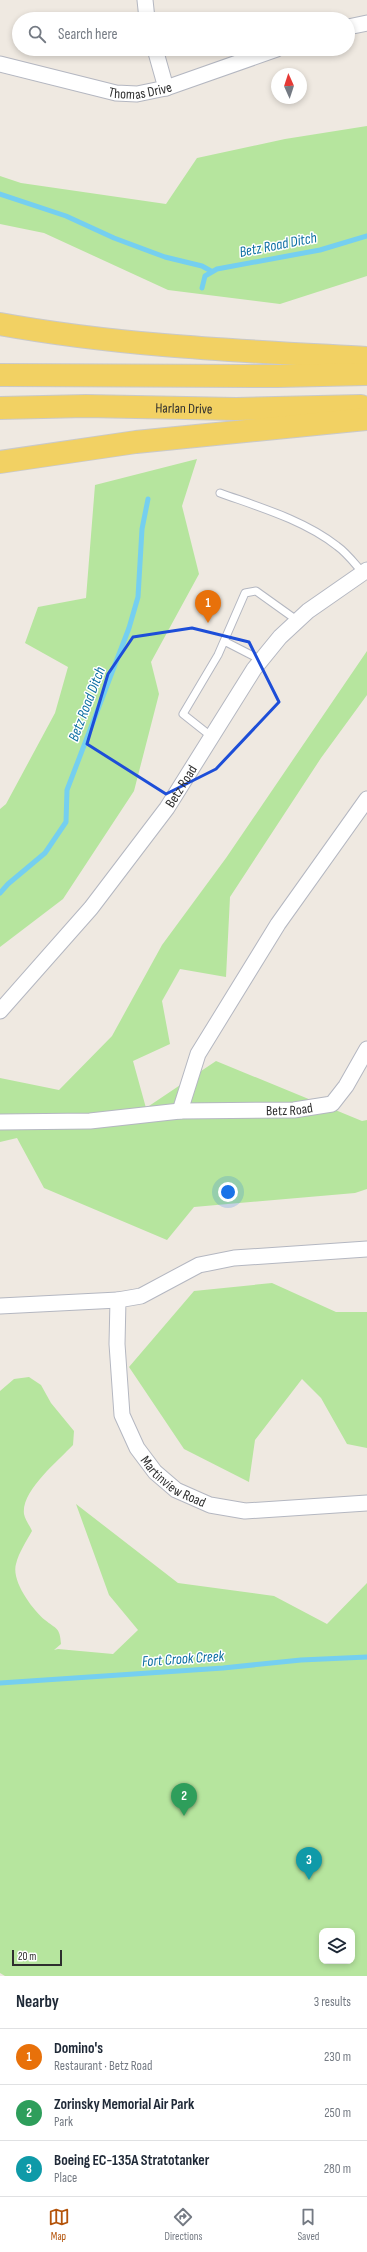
<!DOCTYPE html>
<html lang="en">
<head>
<meta charset="utf-8">
<style>
	body { margin:0; font-family:"Sofia Sans Condensed",sans-serif; background:#f2f2f3; color:#1f2937 }
	.controls { position:absolute; right:12px; bottom:12px; display:grid; overflow:hidden; border-radius:8px; box-shadow:0 2px 6px #0003 }
	.controls button { width:36px; height:36px; display:grid; place-items:center; padding:0; border:0; border-bottom:1px solid #e0e1e3; background:#fff; color:#1f2937; font:20px sans-serif }
	.compass { position:absolute; left:271px; top:68px; width:36px; height:36px; border-radius:50%; background:#fff; box-shadow:0 2px 6px #0003; rotate:357deg }
	.scale { position:absolute; left:12px; bottom:10px; width:50px; box-sizing:border-box; padding-left:4px; border:2px solid #2e2e2e; border-top:0; font-size:11px; line-height:14px; white-space:nowrap; color:#2e2e2e; -webkit-text-stroke:3px #fff; paint-order:stroke }
	.you { position:absolute; left:228px; top:1192px; width:14px; height:14px; margin:-10px; border:3px solid #fff; border-radius:50%; background:#1a73e8; box-shadow:0 0 0 6px #1a73e833 }
	.badge { display:grid; place-items:center; width:26px; height:26px; border-radius:50%; background:#b45309; color:#fff; font-size:13px; font-weight:700 }
	.pin { position:absolute; translate:-50% -33px; filter:drop-shadow(0 1px 2px #0008) }
	.pin::after { content:''; position:absolute; top:21px; width:14px; height:12px; background:inherit; clip-path:polygon(0 0,100% 0,50% 100%) }
	.list { margin:0; padding:0; list-style:none }
	h2 { display:flex; justify-content:space-between; align-items:center; height:52px; margin:0; padding:0 16px; font-size:17px }
	h2 small { font-size:13px; font-weight:400; color:#747a83 }
	.list li { display:grid; grid-template-columns:26px 1fr auto; gap:12px; align-items:center; box-sizing:border-box; height:56px; padding:0 16px; border-top:1px solid #e0e1e3 }
	.list b { display:block; font-size:15px; white-space:nowrap }
	.list p { margin:0; font-size:13px; white-space:nowrap; color:#747a83 }
	.list em { font-size:13px; font-style:normal; color:#747a83 }
	.icon { flex:none; width:22px; height:22px; fill:none; stroke:currentColor; stroke-width:2; stroke-linecap:round; stroke-linejoin:round }
	.map { position:relative; flex:none; width:367px; height:1976px; overflow:hidden }
	.search { position:absolute; background:#fff; box-shadow:0 2px 6px #0003; left:12px; right:12px; top:12px; height:44px; display:flex; align-items:center; gap:10px; box-sizing:border-box; padding:0 14px; border-radius:22px; color:#747a83; font-size:15px }
	.sheet { height:220px; background:#fff }
	nav { display:flex; justify-content:space-around; align-items:center; box-sizing:border-box; height:56px; border-top:1px solid #e0e1e3; background:#fff; font-size:11px; color:#747a83 }
	nav a { display:grid; justify-items:center; gap:2px }
	nav .on { color:#b45309 }
	.map>svg:first-child { display:block }
	.green { fill:#b6e59e; fill-rule:evenodd }
	.lines { fill:none; stroke-linecap:round; stroke-linejoin:round }
	.stream { stroke:#75cff0; stroke-width:5 }
	.service-casing { stroke:#b4b7c1; stroke-width:9 }
	.minor-casing { stroke:#b4b7c1; stroke-width:17 }
	.primary-casing { stroke:#c9c9c9; stroke-width:24 }
	.service { stroke:#fff; stroke-width:7 }
	.minor { stroke:#fff; stroke-width:15 }
	.primary { stroke:#f2d163; stroke-width:22 }
	.marked { fill:none; stroke:#1d4ed8; stroke-width:3; stroke-linejoin:round }
	.labels { text-anchor:middle; dominant-baseline:central; stroke-width:3; stroke-linejoin:round; paint-order:stroke }
	.street-label { font-size:14px; fill:#2e2e2e; stroke:#fff }
	.water-label { font-size:15px; font-style:italic; fill:#0d6fa3; stroke:#fff }
</style>
</head>
<body>
<div class="map">
<svg width="367" height="1976" viewBox="0 0 367 1976">
	<rect width="100%" height="100%" fill="#efe9e1"/>
	<path class="green" d="M367 126V276L280 304 168 290 44 233 0 224V176L21 183 166 204 197 158 285 139Z
		M197 459 182 506 199 574 151 662 159 694 134 791 63 899 0 947V809L6 804 55 713 68 667 25 643 38 607 86 598 95 485Z
		M367 651V695L321 758 230 897 226 977 180 969 162 1001 170 1044 133 1061 146 1108 216 1061 362 1121 367 1120V1189L355 1193 194 1207 167 1240 44 1188 17 1138 0 1142V1078L59 1090 112 1036 162 945 226 858Z
		M272 1283 336 1312H367V1448L347 1444 321 1398 302 1379 255 1440 249 1482 184 1449 129 1367 194 1291Z
		M29 1377 41 1385 51 1403 74 1431 73 1445C58 1461 21 1491 24 1514 25 1520 30 1526 32 1531 26 1542 19 1552 16 1564 11 1581 33 1610 45 1620 56 1629 60 1627 61 1644L54 1650 58 1649 113 1654 138 1630 109 1595 76 1504 178 1583 274 1596 327 1624 367 1583V1976H5L0 1973V1391L14 1379ZM322 1931H352V1961H322Z"/>
	<g class="lines">
		<path class="stream" d="M0 194 66 216 114 238 165 257 202 266 211 271
			M202 288 205 276 217 269 320 250 367 236
			M0 893 8 884 45 853 66 822 67 790 129 628 138 597 142 529 148 499
			M0 1683 223 1668 301 1660 367 1657"/>
		<g class="service-casing">
			<path id="service" d="M220 493C259 507 304 520 337 546 347 553 355 564 363 573
				M224 641 261 660
				M212 737 183 714 218 655 245 593 256 591 298 621"/>
		</g>
		<g class="minor-casing">
			<g id="minor">
				<path d="M145 0 147 19"/>
				<path d="M348 27 367 23"/>
				<path d="M155 49 166 88"/>
				<path id="s1" d="M0 64 116 93 137 94 166 88 277 49"/>
				<path id="s2" d="M0 1011 91 908 167 808 254 669 280 637 308 611 367 570"/>
				<path d="M180 1111 198 1054 278 924 367 799"/>
				<path id="s3" d="M0 1122 90 1121 180 1111 294 1110 332 1104 346 1086 367 1049"/>
				<path id="s4" d="M367 1249 234 1258 199 1265 141 1296 118 1300 117 1344 122 1415 137 1448 155 1472 176 1490 210 1505 245 1511 367 1503"/>
				<path d="M0 1306 118 1300"/>
			</g>
		</g>
		<g class="primary-casing">
			<g id="primary">
				<path d="M0 324C121 346 244 351 367 358"/>
				<path d="M0 375 278 376 367 374"/>
				<path id="s5" d="M0 408 86 406 236 409 361 406"/>
				<path d="M0 462 136 442 367 419"/>
			</g>
		</g>
		<use href="#service" class="service"/>
		<use href="#minor" class="minor"/>
		<use href="#primary" class="primary"/>
	</g>
	<path class="marked" d="M192 628 249 642 279 702 216 769 166 794 87 744 108 674 133 637Z"/>
	<g class="labels">
		<g class="street-label">
			<text stroke="none"><textPath href="#s1" startOffset="144">Thomas Drive</textPath></text>
			<text stroke="none"><textPath href="#s5" startOffset="184">Harlan Drive</textPath></text>
			<text stroke="none"><textPath href="#s2" startOffset="289">Betz Road</textPath></text>
			<text stroke="none"><textPath href="#s3" startOffset="290">Betz Road</textPath></text>
			<text stroke="none"><textPath href="#s4" startOffset="460">Martinview Road</textPath></text>
		</g>
		<g class="water-label">
			<text transform="translate(278 245) rotate(-11)">Betz Road Ditch</text>
			<text transform="translate(87 704) rotate(-69)">Betz Road Ditch</text>
			<text transform="translate(183 1659) rotate(-4)">Fort Crook Creek</text>
		</g>
	</g>
</svg>
<div class="controls">
<button><svg class="icon" aria-label="layers" viewBox="0 0 24 24"><path d="M12 4l9 5-9 5-9-5zM3 14l9 5 9-5"/></svg></button>
</div>
<svg class="compass" viewBox="-18 -18 36 36"><path d="M0-13l5 13h-10z" fill="#e53935"/><path d="M0 13l5-13h-10z" fill="#747a83"/></svg>
<div class="scale">20 m</div>
<div class="you"></div>
<div class="pin badge" style="left:208px;top:623px;background:#e8710a">1</div>
<div class="pin badge" style="left:184px;top:1816px;background:#2e9e5b">2</div>
<div class="pin badge" style="left:309px;top:1880px;background:#0f9aa8">3</div>
<div class="search"><svg class="icon" aria-label="search" viewBox="0 0 24 24"><circle cx="10" cy="10" r="6"/><path d="M15 15l6 6"/></svg>Search here</div>
</div>
<section class="sheet">
<h2>Nearby<small>3 results</small></h2>
<ul class="list">
<li><span class="badge" style="background:#e8710a">1</span><div><b>Domino's</b><p>Restaurant · Betz Road</p></div><em>230 m</em></li>
<li><span class="badge" style="background:#2e9e5b">2</span><div><b>Zorinsky Memorial Air Park</b><p>Park</p></div><em>250 m</em></li>
<li><span class="badge" style="background:#0f9aa8">3</span><div><b>Boeing EC-135A Stratotanker</b><p>Place</p></div><em>280 m</em></li>
</ul>
</section>
<nav>
<a class="on"><svg class="icon" aria-label="map" viewBox="0 0 24 24"><path d="M3 6l6-2 6 2 6-2v14l-6 2-6-2-6 2zM9 4v14M15 6v14"/></svg>Map</a>
<a><svg class="icon" aria-label="directions" viewBox="0 0 24 24"><path d="M12 3l9 9-9 9-9-9zM9 14v-3h6M13 9l2 2-2 2"/></svg>Directions</a>
<a><svg class="icon" aria-label="saved" viewBox="0 0 24 24"><path d="M7 4h10v16l-5-4-5 4z"/></svg>Saved</a>
</nav>
</body>
</html>
